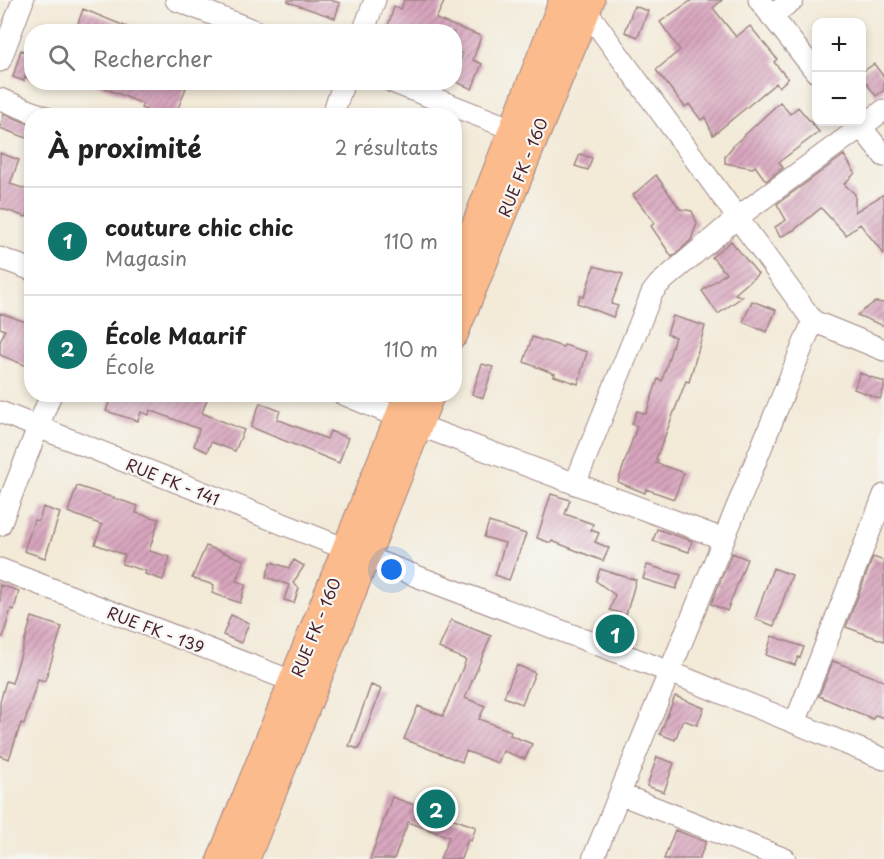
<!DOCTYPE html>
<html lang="fr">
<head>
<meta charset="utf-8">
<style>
	body { margin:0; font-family:"Playpen Sans",sans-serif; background:#f2f2f2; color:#222 }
	.controls { position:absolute; right:18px; top:18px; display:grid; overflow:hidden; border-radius:12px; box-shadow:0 3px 9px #0003 }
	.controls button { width:54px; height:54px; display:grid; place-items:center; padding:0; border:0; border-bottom:2px solid #e0e0e0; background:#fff; color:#222; font:30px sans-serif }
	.you { position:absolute; left:392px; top:570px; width:21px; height:21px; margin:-15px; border:4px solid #fff; border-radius:50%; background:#1a73e8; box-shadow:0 0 0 9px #1a73e833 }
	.badge { display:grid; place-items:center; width:39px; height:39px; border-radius:50%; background:#0f766e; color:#fff; font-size:20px; font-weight:700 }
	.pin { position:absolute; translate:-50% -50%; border:3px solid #fff; box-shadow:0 2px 6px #0006 }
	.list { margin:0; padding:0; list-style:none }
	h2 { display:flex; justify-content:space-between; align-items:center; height:78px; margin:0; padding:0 24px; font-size:26px }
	h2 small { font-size:20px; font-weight:400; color:#767676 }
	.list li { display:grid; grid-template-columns:39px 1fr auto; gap:18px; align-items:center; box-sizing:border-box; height:108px; padding:0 24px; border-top:2px solid #e0e0e0 }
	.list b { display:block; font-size:22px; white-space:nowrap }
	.list p { margin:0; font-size:20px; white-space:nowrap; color:#767676 }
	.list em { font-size:20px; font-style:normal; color:#767676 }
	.icon { flex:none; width:33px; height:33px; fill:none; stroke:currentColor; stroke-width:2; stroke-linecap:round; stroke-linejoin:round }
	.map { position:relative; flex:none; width:884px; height:859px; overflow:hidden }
	.search { position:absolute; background:#fff; box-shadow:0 3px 9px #0003; left:24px; top:24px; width:438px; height:66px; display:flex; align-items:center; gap:15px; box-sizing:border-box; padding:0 21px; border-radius:24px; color:#767676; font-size:22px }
	.panel { position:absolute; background:#fff; box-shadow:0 3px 9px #0003; left:24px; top:108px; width:438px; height:294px; border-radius:24px }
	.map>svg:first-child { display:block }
	.building { fill:url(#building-hatch) }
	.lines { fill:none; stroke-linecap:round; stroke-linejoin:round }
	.minor-casing { stroke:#9e8482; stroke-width:23 }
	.major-casing { stroke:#9e8482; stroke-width:29 }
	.minor { stroke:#fff; stroke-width:21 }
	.major { stroke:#fbbb8c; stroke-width:27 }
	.labels { text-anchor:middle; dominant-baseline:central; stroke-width:4.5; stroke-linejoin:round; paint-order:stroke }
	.street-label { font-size:16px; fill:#4a1f2b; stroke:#f6f6f2 }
</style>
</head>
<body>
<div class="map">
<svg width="884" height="859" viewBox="0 0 884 859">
	<defs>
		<pattern id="building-hatch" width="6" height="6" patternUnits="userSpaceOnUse" patternTransform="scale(1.5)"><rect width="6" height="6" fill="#d8a5be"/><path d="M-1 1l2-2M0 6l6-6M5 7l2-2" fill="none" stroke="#b1869b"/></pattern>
	</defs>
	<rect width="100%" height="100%" fill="#f6f6f2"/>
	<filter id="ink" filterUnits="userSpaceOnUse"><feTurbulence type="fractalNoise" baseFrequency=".0167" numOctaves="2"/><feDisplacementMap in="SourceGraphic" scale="12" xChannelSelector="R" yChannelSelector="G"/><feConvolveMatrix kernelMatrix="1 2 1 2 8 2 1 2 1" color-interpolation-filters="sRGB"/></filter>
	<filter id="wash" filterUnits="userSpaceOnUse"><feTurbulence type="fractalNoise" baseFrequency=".008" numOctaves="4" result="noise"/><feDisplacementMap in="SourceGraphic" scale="24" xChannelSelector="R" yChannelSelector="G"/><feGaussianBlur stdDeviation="1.35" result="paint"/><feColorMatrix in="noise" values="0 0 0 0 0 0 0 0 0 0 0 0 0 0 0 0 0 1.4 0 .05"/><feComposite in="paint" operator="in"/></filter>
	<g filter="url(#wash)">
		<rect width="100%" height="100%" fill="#f3ead8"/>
		<g id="blocks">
			<path class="building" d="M288 0H330L340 3 335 18 288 2Z
				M404 0H445L436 19 481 36 473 60 482 64 472 89 454 81V76L463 54 454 51V32H386L394 7 401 9Z
				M692 0H722L713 8 736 37 750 26 777 59 774 62 788 79 779 87 776 83 713 135 705 117 701 120 689 104 685 107 656 70 680 50 660 22Z
				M634 6 648 11 638 37 625 32Z
				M83 9 137 31V32H75Z
				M21 50 32 54V80L25 77 24 81 13 77Z
				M874 64 884 77V90L876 96 861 76V73Z
				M90 82H173L186 88 175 116H160L141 108 143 104Z
				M780 102 790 114 798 107 819 132 779 162 783 168 766 181 755 166 753 168 725 163V156L734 145Z
				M4 114 32 125V140L0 128Z
				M0 153 19 160 10 184 32 191V202L26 217 0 208Z
				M580 154 592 158 588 170 575 166Z
				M844 155 855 173 844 184 855 194V212L884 194V254L860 224 846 235 821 208 794 230 780 237 775 227 786 220 777 204Z
				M656 175 680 209 692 211 697 223 691 240 672 257 651 226 655 223 633 195Z
				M731 241 758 274 735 294 742 297 718 314 702 291 726 273 712 257Z
				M594 266 623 274 611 304 618 306 613 317 577 303 580 296 584 297Z
				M752 301 776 310 767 332 743 322Z
				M875 302 884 303V326L857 315Z
				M0 313 32 324V368L0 355V342L5 330 0 328Z
				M673 316 705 326 689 382 686 381 656 459 658 460 656 463 684 473 674 499 646 489 645 493 618 482 637 426 632 424 637 411 646 414 658 379 662 381 675 337 667 334Z
				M532 337 563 347 564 345 587 352 578 384 554 376 555 374 524 362Z
				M482 364 493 367 483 398 472 394Z
				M860 373 884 382V388L880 399 854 389Z
				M112 394H209L202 413 244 430 235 451 211 442 207 452 194 446 199 429 150 410 149 415 141 412 138 421 106 411Z
				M260 403 280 411 277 419 327 439 330 431 348 438 339 463 251 427Z
				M77 486 138 506 136 513 159 519 149 551 170 557 163 580 145 574 146 571 122 564 125 555 95 544 102 525 68 512Z
				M551 494 570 500 565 514 593 524 591 530 599 533 595 542 609 548 603 561 552 541 551 543 537 538Z
				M43 507 60 513 45 558 24 551 34 520 39 521Z
				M489 522 526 534 509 580 495 575 505 543 484 537Z
				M657 529 692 541 689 552 653 541Z
				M206 546 244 560 236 581 246 584 240 603 212 593 214 585 192 578Z
				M732 553 747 559 727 611 711 604Z
				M873 557 884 561V641L846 627Z
				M294 560 304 566 293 583 299 588 294 603 284 600 289 585 266 577 271 562 289 568Z
				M647 565 681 575 676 589 643 579Z
				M773 568 792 575 774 626 755 619Z
				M600 569 636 580 626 615 610 610 615 595 596 581Z
				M0 585 19 591 14 610 11 609 3 637H0Z
				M231 615 249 623 241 643 223 635Z
				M32 617 62 627 45 681 38 679 24 724 21 723 9 759 0 756V702L6 681 12 683Z
				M451 620 491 636 465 698 485 706 479 719 511 731 510 735 532 744 525 759 503 751 498 763 466 751 462 762 404 739 418 706 443 716 466 660 439 648Z
				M772 636 804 647 800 658 798 657 795 665 766 655Z
				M833 661 884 681V718L875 715 873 719 819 696Z
				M517 665 535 673 522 704 504 697Z
				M371 685 381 689 359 749 349 746Z
				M675 696 704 708 697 725 683 720 675 740 660 734Z
				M657 757 674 763 664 792 647 786Z
				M392 797 476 827 471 841 468 839 461 859H440L449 837 408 822 394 859H370Z
				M675 830 706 842 699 859H664Z"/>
		</g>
	</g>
	<g filter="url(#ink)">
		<use href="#blocks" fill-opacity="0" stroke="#9e8482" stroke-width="1.5"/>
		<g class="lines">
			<g class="minor-casing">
				<path id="minor" d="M176 0 258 32
					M759 0 816 72
					M586 10 813 321 884 350
					M771 16 793 0
					M363 32 375 0
					M0 61 23 0
					M392 82 525 134
					M0 99 43 116
					M332 116 344 82
					M857 122 884 156
					M0 258 32 270
					M343 394 418 425 723 539
					M0 412 374 560 670 672 884 759
					M575 484 652 293 659 284 738 217 884 110
					M0 525 51 394
					M0 569 305 686
					M795 723 884 495
					M620 794 785 859
					M593 859 813 321"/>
			</g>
			<g class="major-casing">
				<path id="major" d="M454 280 563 0
					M454 335 591 0
					M221 859 408 394
					M246 859 431 394"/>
			</g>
			<use href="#minor" class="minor"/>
			<use href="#major" class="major"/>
		</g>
	</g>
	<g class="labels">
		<g class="street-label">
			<text transform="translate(522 167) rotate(-68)">RUE FK - 160</text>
			<text transform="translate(173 481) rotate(22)">RUE FK - 141</text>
			<text transform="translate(315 627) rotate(-68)">RUE FK - 160</text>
			<text transform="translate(156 629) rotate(21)">RUE FK - 139</text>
		</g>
	</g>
</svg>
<div class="controls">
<button>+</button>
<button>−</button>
</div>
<div class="you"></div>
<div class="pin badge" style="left:615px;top:634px">1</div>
<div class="pin badge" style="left:436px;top:809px">2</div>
<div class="search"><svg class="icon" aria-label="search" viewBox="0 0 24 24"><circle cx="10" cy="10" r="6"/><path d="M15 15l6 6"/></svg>Rechercher</div>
<section class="panel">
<h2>À proximité<small>2 résultats</small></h2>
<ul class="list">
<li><span class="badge">1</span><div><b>couture chic chic</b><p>Magasin</p></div><em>110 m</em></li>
<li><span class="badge">2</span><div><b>École Maarif</b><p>École</p></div><em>110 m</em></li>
</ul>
</section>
</div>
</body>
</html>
